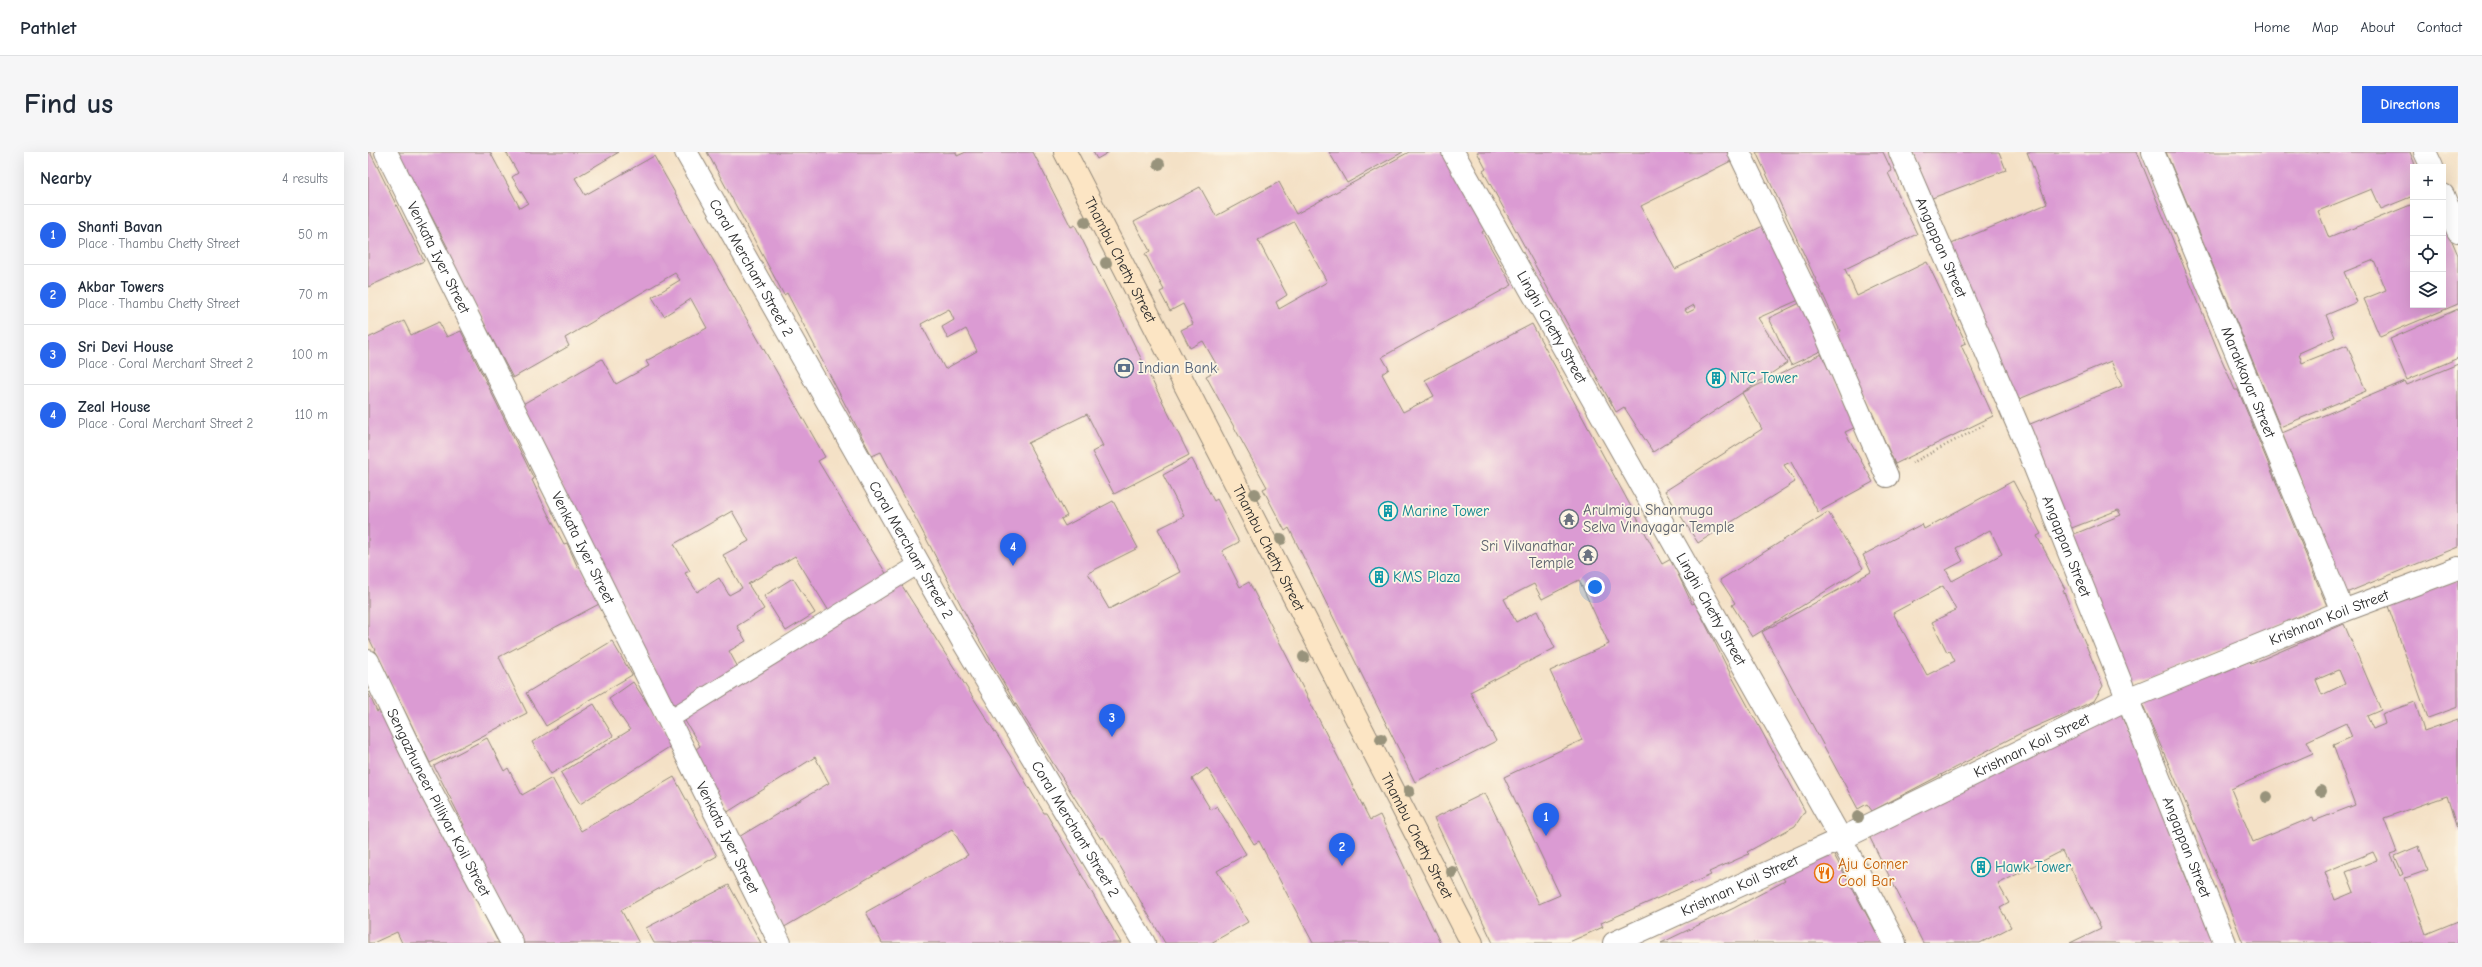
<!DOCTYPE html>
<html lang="en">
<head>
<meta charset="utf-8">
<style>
	body { margin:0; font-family:"Comic Neue",sans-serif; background:#f6f6f7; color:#1f2937 }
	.controls { position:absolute; right:12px; top:12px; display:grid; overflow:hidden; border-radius:0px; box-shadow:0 4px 16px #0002 }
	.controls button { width:36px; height:36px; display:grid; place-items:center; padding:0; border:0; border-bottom:1px solid #e0e1e3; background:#fff; color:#1f2937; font:20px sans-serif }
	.you { position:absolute; left:1227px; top:435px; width:14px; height:14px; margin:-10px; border:3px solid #fff; border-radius:50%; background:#1a73e8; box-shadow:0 0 0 6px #1a73e833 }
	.badge { display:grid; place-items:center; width:26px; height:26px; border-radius:50%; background:#2563eb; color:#fff; font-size:13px; font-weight:700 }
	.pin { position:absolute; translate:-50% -33px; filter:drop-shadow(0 1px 2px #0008) }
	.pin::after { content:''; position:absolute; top:21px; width:14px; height:12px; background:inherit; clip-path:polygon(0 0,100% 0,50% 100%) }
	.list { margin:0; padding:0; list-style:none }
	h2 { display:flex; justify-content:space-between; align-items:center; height:52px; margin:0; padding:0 16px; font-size:17px }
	h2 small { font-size:13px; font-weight:400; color:#747a83 }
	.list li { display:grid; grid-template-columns:26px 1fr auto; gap:12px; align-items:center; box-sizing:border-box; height:60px; padding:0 16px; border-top:1px solid #e0e1e3 }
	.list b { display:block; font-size:15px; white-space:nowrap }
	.list p { margin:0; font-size:13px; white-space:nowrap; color:#747a83 }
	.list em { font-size:13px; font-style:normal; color:#747a83 }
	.icon { flex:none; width:22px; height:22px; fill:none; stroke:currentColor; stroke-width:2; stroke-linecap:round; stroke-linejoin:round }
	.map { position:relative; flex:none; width:2090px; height:791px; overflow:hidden; border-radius:0px }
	header { display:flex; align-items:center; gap:24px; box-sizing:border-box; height:56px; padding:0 20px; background:#fff; border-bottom:1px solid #e0e1e3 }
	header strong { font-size:19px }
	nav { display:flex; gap:22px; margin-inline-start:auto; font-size:14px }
	.intro { display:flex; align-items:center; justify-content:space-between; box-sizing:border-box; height:96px; padding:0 24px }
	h1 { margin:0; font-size:28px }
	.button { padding:10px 18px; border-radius:0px; background:#2563eb; color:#fff; font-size:14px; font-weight:700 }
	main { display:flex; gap:24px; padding:0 24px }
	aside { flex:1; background:#fff; border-radius:0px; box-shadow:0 4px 16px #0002 }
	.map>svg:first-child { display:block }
	.building { fill:#db9bd3; fill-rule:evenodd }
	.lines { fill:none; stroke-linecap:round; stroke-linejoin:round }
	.lane-casing { stroke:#908678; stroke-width:20 }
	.street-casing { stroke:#908678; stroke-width:24 }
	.secondary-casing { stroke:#908678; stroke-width:24 }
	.path { stroke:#908678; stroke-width:2.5; stroke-dasharray:1 3; stroke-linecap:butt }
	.lane { stroke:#fff; stroke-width:18 }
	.street { stroke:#fff; stroke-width:22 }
	.secondary { stroke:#fce5c4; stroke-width:22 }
	.tree { fill:#98937b }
	.labels { text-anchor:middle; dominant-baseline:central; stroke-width:3.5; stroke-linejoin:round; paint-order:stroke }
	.street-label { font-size:15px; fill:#2b2b2b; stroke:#fcf5e5 }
	.service-label { font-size:15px; fill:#4e5e75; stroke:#fcf5e5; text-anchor:start }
	.culture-label { font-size:15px; fill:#0d838f; stroke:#fcf5e5; text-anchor:start }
	.worship-label { font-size:15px; fill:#5b616d; stroke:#fcf5e5; text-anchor:start }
	.food-label { font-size:15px; fill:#c56008; stroke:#fcf5e5; text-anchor:start }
</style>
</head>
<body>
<header>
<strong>Pathlet</strong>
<nav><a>Home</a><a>Map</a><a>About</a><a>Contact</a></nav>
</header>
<div class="intro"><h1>Find us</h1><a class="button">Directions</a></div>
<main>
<aside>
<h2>Nearby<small>4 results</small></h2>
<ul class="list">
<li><span class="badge">1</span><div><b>Shanti Bavan</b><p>Place · Thambu Chetty Street</p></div><em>50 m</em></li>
<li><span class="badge">2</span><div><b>Akbar Towers</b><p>Place · Thambu Chetty Street</p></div><em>70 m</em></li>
<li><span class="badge">3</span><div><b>Sri Devi House</b><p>Place · Coral Merchant Street 2</p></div><em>100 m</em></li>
<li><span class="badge">4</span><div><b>Zeal House</b><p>Place · Coral Merchant Street 2</p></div><em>110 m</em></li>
</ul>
</aside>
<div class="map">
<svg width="2090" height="791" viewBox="0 0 2090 791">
	<rect width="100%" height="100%" fill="#fcf5e5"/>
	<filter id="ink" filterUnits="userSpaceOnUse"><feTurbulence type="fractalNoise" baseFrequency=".025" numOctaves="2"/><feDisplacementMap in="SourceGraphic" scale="8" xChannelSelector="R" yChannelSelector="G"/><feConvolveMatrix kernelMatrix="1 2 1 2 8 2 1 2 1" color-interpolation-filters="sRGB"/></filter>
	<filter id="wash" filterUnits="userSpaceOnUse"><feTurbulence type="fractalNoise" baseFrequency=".012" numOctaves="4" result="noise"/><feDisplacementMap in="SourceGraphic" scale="16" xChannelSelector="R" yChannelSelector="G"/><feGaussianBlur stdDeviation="0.9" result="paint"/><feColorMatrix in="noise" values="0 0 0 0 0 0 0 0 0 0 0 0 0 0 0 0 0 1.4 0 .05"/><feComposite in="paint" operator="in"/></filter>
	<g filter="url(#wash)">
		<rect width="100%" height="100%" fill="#f4e1c6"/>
		<g id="blocks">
			<path class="building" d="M0 0H2L56 109 0 135Z
				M30 0H122L152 56 160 51 144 25 150 21 138 0H251L207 26 217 43 286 4 457 305 450 309 522 428 464 464 427 404 380 432 396 457 369 474 378 489 361 499 372 519 309 558 292 529 153 253 234 207 248 232 281 214 278 209 339 176 323 147 296 164 284 145 312 128 307 121 197 186 201 194 145 226 77 98 80 96ZM364 359 381 389 355 403 374 436 361 443 351 426 329 440 317 421 322 419 306 392Z
				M339 0H588L589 4 598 0H665L703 75 707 73 821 303 746 342 724 300 735 294 719 262 660 291 699 364 693 367 697 374 745 349 770 396 720 421 741 457 812 420 790 377 816 364 795 323 824 307 846 349 849 347 871 390 854 399 872 435 881 430 1002 668 1012 663 1072 791H945L891 689 886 692 839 616 824 627 843 658 849 654 878 702 849 719 880 770 843 791H797L735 685 733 687 713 656 646 549 609 484 513 300 504 304 419 141 416 143ZM581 157 586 168 574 175 580 187 598 177 609 199 577 217 553 172Z
				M725 0H741L729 7Z
				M961 0H1035L979 31Z
				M1041 0H1075L1117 78 1114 80 1144 133 1014 205 1021 217 1014 222 1035 260 1066 244 1057 228 1164 172 1294 412 1303 407 1324 452 1327 451 1362 521 1437 659 1427 674 1379 700 1381 702 1341 720 1343 723 1233 771 1235 775 1199 791H1125L1066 666 1117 641 1171 752 1192 743 1136 625 1214 588 1182 519 1241 492 1211 428 1174 447 1166 432 1136 447 1148 470 1169 459 1187 496 1102 540 1128 589 1047 630 921 376 917 379 895 337 899 335 838 224 851 217 835 189 822 196 813 178 825 172 815 152 802 159 792 140 796 138 777 102 782 99 766 70 832 35 848 64 911 30 928 62ZM926 70 959 130 911 157 908 150 919 143 890 88Z
				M1109 0H1364L1367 7 1273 54 1307 117 1399 72 1433 147 1390 166 1419 211 1285 300 1256 255 1248 260 1115 19 1118 17ZM1326 153 1327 157 1319 161 1317 158Z
				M1388 0H1515L1524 19 1520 21 1549 82 1477 117 1489 144 1559 110 1598 191 1593 193 1625 264 1527 312 1468 181 1472 179Z
				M1542 0H1631L1638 18 1559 48Z
				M1659 0H1769L1853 206 1867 238H1870L1959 454 1763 534 1699 385 1753 363 1750 358 1696 379 1655 275 1754 234 1743 209 1644 250 1581 93 1679 52Z
				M1798 0H2042L2048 15H2045V44L2013 57 2004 37 1950 59 1961 86 2045 52V153H2075V68L2090 103V152L2012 185 1996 147 2018 138 2006 108 1976 120 1989 150 1958 163 1967 185 1931 201 1934 211 1979 193 1998 239 1912 275Z
				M1436 149 1459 196 1423 213 1401 166Z
				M2090 157V206L2039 228 2022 187Z
				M36 169 43 183 71 170 79 185 93 179 166 327 164 328 179 360 196 392 199 391 210 416 213 414 233 451 131 505 159 561 62 611 0 484V186Z
				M1453 202 1490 274 1477 280 1505 330 1450 360 1423 310 1416 313 1427 330 1330 391 1297 339 1394 277 1374 241Z
				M2090 212V395L1978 441 1914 281 2037 229 2039 233Z
				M1645 329 1673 382 1669 384 1697 437 1695 438 1735 534 1726 549 1653 581 1504 659 1499 652 1490 657 1394 480 1503 420 1495 403 1554 372 1556 377ZM1622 378 1634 402 1584 429 1578 418 1595 409 1588 396ZM1575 434 1588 458 1564 470 1579 500 1582 499 1587 509 1559 523 1525 461Z
				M1460 360 1495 416 1384 485 1364 453 1367 451 1352 428Z
				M425 426 447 461 418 479 396 444Z
				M2090 427V555L2060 566 2020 454Z
				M531 429 641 602 676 661H678L753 791H514L498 760 600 703 584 677 413 777 369 686 461 631 447 605 358 661 324 600 332 594 313 562Z
				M1976 472 2013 558 1999 564 2005 577 2017 572 2014 562 2047 550 2056 579 2090 567V680L2079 644 2016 666 2029 700 2023 702 2032 724 2035 722 2027 704 2051 694 2060 718 2037 726 2058 782 2090 769V791H1875L1842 707 1774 551 1845 520 1847 524 1882 509 1883 512ZM1971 518 1977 532 1954 543 1948 528ZM1978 571 1984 585 1965 593 1987 653 1946 669 1945 665 1885 690 1863 637 1945 601 1939 589ZM2005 700 2009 708 1978 720 1986 740 1967 748 1957 720Z
				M244 489 264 523 178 574 158 541Z
				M265 530 306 592 212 652 193 621 262 578 241 547Z
				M0 540 9 560 12 558 129 788 133 786 135 791H34L29 780 5 791H0Z
				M226 552 245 584 183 622 164 590Z
				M1752 560 1814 707 1811 709 1847 791H1702L1733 776 1694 699 1630 732 1641 751 1632 756 1643 775 1612 791H1555L1502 686 1504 680Z
				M119 586 136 619 140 616 154 643 184 626 213 679 306 625 349 704 253 758 271 791H153L93 674 96 673 66 614Z
				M1465 701 1514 791H1293L1366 756 1417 729 1415 726Z
				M361 733 393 791H286L278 776Z"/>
		</g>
	</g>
	<g filter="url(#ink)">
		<use href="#blocks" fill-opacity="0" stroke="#908678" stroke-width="1"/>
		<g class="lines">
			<g class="lane-casing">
				<path id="lane" d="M300 568 551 412"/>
			</g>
			<g class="street-casing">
				<g id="street">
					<path id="s1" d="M18 0 412 791"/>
					<path id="s2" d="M318 0 597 493 776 791"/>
					<path id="s3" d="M1085 0 1473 687 1527 791"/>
					<path d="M1371 0 1452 169 1519 324"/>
					<path id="s4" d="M1532 0 1654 283 1857 791"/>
					<path id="s5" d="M1785 0 1975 459"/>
					<path d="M2057 0 2064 15"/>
					<path d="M2075 43 2090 79"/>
					<path id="s6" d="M0 509 56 626 144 791"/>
					<path id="s7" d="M1246 791 1473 687 1759 547 1975 459 2090 416"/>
				</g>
			</g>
			<g class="secondary-casing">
				<g id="secondary">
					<path id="s8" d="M697 0 1104 791"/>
				</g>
			</g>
			<path class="path" d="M1544 311 1618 272"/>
			<use href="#lane" class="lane"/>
			<use href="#street" class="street"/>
			<use href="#secondary" class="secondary"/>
		</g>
		<g class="tree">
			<circle cx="791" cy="12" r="6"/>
			<circle cx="717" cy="70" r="6"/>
			<circle cx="738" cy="111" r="6"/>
			<circle cx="887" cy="342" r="6"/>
			<circle cx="913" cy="387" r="6"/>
			<circle cx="936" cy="505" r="6"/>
			<circle cx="1013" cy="587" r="6"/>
			<circle cx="1041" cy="639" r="6"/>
			<circle cx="1953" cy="639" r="6"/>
			<circle cx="1899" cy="645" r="6"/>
			<circle cx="1490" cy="665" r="6"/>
			<circle cx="1084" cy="720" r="6"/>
		</g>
	</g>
	<defs>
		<g id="bank-ring" transform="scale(1)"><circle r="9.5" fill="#fcf5e5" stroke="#5c6f8a" stroke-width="1.5"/><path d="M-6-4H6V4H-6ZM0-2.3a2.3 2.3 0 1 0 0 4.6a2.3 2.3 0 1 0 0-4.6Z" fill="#5c6f8a"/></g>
		<g id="building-ring" transform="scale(1)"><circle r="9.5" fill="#fcf5e5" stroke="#0f9aa8" stroke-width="1.5"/><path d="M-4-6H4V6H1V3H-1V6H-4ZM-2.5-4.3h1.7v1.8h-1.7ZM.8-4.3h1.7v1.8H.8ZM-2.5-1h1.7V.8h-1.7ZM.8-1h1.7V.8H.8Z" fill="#0f9aa8"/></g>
		<g id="temple-ring" transform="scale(1)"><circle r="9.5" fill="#fcf5e5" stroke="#6b7280" stroke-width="1.5"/><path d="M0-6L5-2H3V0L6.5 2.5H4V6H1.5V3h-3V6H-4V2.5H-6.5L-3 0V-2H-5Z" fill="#6b7280"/></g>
		<g id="restaurant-ring" transform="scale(1)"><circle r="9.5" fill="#fcf5e5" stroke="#e8710a" stroke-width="1.5"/><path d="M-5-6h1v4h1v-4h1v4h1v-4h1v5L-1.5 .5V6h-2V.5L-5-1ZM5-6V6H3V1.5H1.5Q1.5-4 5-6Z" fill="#e8710a"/></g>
	</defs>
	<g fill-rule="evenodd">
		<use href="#bank-ring" x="756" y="216"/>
		<use href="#building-ring" x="1348" y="226"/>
		<use href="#building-ring" x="1020" y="359"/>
		<use href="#temple-ring" x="1201" y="367"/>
		<use href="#temple-ring" x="1220" y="403"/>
		<use href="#building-ring" x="1011" y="425"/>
		<use href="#building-ring" x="1613" y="715"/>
		<use href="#restaurant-ring" x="1456" y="721"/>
	</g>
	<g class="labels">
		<g class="street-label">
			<text stroke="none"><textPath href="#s4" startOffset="104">Angappan Street</textPath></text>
			<text stroke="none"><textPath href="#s1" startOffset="118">Venkata Iyer Street</textPath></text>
			<text stroke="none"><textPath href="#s8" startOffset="121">Thambu Chetty Street</textPath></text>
			<text stroke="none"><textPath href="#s2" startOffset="133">Coral Merchant Street 2</textPath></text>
			<text stroke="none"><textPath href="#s3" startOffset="201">Linghi Chetty Street</textPath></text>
			<text stroke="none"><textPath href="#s5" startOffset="249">Marakkayar Street</textPath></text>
			<text stroke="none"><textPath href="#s4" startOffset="428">Angappan Street</textPath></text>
			<text stroke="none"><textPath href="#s1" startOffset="442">Venkata Iyer Street</textPath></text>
			<text stroke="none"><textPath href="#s8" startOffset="445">Thambu Chetty Street</textPath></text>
			<text stroke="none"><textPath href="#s2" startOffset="457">Coral Merchant Street 2</textPath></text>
			<text stroke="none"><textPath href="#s3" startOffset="525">Linghi Chetty Street</textPath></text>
			<text stroke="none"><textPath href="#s7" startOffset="786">Krishnan Koil Street</textPath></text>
			<text stroke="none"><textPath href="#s7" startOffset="462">Krishnan Koil Street</textPath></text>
			<text stroke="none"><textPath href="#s6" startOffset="158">Sengazhuneer Pilliyar Koil Street</textPath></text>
			<text stroke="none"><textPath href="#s2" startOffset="781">Coral Merchant Street 2</textPath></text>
			<text stroke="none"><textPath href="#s8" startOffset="769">Thambu Chetty Street</textPath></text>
			<text stroke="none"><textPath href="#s1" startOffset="766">Venkata Iyer Street</textPath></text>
			<text stroke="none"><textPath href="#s4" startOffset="752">Angappan Street</textPath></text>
			<text stroke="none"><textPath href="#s7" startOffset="138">Krishnan Koil Street</textPath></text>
		</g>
		<g class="service-label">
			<text x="770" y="216">Indian Bank</text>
		</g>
		<g class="culture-label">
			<text x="1362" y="226">NTC Tower</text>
			<text x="1034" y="359">Marine Tower</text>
			<text x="1025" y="425">KMS Plaza</text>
			<text x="1627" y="715">Hawk Tower</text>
		</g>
		<g class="worship-label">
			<text x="1215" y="358">Arulmigu Shanmuga<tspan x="1215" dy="17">Selva Vinayagar Temple</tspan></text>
			<text x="1206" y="394" text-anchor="end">Sri Vilvanathar<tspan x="1206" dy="17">Temple</tspan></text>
		</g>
		<g class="food-label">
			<text x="1470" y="712">Aju Corner<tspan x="1470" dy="17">Cool Bar</tspan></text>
		</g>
	</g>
</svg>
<div class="controls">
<button>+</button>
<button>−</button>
<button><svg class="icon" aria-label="locate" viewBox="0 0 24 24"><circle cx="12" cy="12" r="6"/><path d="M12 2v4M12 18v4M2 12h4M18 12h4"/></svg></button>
<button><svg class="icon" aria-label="layers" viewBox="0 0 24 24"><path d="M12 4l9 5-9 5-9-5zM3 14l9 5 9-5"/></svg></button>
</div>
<div class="you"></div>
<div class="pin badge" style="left:1178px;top:684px">1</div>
<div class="pin badge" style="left:974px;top:714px">2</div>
<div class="pin badge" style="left:744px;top:585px">3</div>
<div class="pin badge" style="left:645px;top:414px">4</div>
</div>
</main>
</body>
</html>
